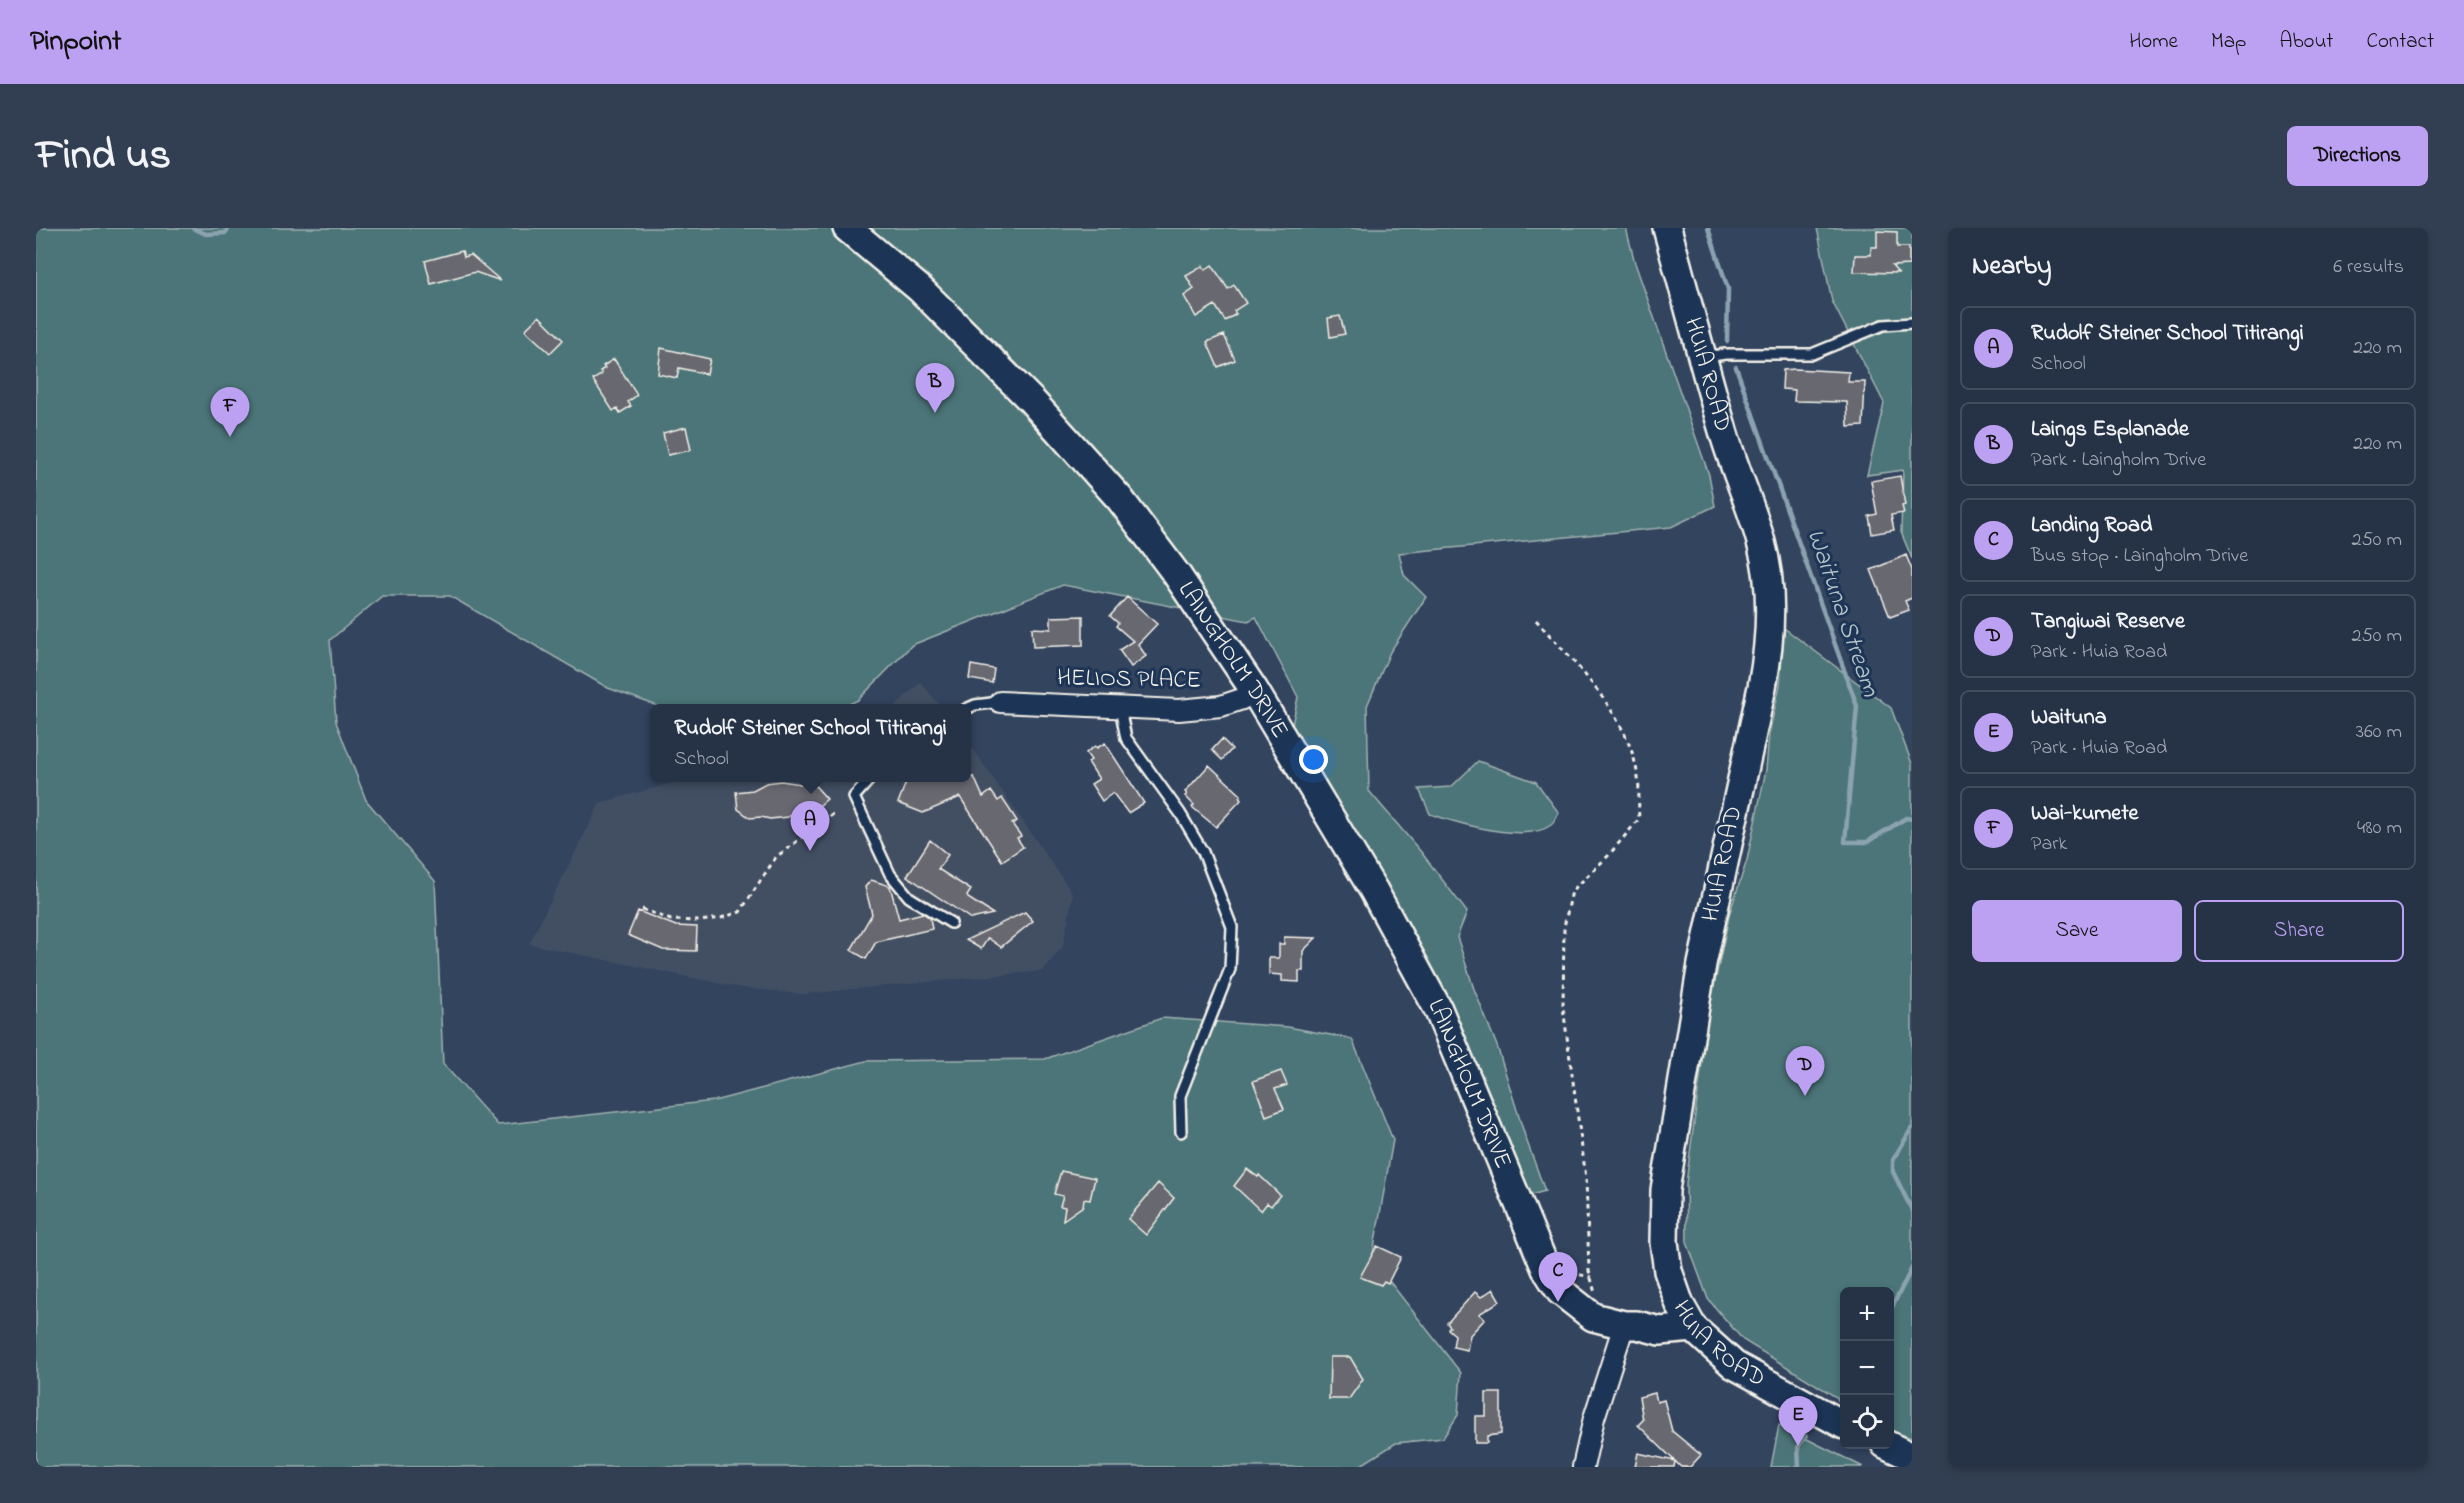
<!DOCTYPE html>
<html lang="en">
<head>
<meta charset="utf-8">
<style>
	body { margin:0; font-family:"Indie Flower",sans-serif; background:#323f52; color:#f1f3f6 }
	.controls { position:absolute; right:18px; bottom:18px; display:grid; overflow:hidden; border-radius:9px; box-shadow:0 3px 9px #0003 }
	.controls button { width:54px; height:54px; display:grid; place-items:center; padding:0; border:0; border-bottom:2px solid #424e60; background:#263347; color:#f1f3f6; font:30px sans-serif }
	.you { position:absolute; left:1278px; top:532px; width:21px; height:21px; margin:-15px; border:4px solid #fff; border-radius:50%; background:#1a73e8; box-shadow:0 0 0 9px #1a73e833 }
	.badge { display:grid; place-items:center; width:39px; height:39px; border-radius:50%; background:#bca0f2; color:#111; font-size:20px; font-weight:700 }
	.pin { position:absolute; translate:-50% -50px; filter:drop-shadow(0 2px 3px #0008) }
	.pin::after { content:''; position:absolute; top:32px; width:21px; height:18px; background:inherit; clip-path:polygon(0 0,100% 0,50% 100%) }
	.popup { position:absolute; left:614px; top:476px; width:321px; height:78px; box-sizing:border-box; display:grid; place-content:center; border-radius:9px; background:#263347; filter:drop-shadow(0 2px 4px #0005); font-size:20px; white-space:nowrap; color:#a4aab4 }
	.popup b { font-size:22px; color:#f1f3f6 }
	.popup::after { content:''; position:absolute; left:50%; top:100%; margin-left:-12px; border:12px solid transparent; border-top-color:#263347 }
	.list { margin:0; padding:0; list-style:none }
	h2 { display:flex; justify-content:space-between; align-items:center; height:78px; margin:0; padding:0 24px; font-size:26px }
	h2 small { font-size:20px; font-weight:400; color:#a4aab4 }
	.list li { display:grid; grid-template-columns:39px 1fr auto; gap:18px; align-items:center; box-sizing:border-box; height:84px; margin:0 12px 12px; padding:0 12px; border:2px solid #424e60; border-radius:9px }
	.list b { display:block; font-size:22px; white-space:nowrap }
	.list p { margin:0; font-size:20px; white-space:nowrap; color:#a4aab4 }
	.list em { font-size:20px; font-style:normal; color:#a4aab4 }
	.actions { display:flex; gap:12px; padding:18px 24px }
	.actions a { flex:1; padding:14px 0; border:2px solid #bca0f2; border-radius:9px; text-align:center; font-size:21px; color:#bca0f2 }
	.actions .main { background:#bca0f2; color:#111 }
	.icon { flex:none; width:33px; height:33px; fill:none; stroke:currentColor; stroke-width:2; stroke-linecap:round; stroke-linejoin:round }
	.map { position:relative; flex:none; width:1876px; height:1239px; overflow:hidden; border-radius:9px }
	header { display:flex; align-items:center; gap:36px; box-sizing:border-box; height:84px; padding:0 30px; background:#bca0f2; color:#111 }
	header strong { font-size:28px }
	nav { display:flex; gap:33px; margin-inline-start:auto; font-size:21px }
	.intro { display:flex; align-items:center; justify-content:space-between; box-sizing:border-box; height:144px; padding:0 36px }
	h1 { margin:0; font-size:42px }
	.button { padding:15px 27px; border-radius:9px; background:#bca0f2; color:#111; font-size:21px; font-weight:700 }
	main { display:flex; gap:36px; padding:0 36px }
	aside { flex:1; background:#263347; border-radius:9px; box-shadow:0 3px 9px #0003 }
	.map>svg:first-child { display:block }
	.built { fill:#434f64 }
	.green { fill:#4c7478; stroke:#a0b2b0; stroke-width:1.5 }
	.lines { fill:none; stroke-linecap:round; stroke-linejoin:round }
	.stream { stroke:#8aa3af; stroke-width:4.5 }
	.building { fill:#676871; stroke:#f4f1e8; stroke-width:1.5 }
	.lane-casing { stroke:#f4f1e8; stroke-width:14 }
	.street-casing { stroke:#f4f1e8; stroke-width:24 }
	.secondary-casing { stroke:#f4f1e8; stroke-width:32 }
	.path { stroke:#f4f1e8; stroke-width:3; stroke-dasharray:4.5 4.5; stroke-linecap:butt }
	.lane { stroke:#1d3557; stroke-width:9 }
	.street { stroke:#1d3557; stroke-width:20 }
	.secondary { stroke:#1d3557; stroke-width:27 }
	.labels { text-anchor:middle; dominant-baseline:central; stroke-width:6; stroke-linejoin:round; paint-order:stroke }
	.street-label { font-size:24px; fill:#f4f1e8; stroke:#1d3557 }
	.water-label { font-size:26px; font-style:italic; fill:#b6c4c7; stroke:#1d3557 }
</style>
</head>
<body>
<header>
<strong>Pinpoint</strong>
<nav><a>Home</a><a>Map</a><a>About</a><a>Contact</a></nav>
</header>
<div class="intro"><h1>Find us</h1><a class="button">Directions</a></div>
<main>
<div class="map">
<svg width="1876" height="1239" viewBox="0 0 1876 1239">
	<rect width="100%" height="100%" fill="#33445f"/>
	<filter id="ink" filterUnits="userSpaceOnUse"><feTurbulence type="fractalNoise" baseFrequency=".0167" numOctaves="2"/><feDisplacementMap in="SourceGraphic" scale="12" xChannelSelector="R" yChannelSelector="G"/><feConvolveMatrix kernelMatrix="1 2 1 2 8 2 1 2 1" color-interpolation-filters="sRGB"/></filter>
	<g filter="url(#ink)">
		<path class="built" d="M885 454 906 480H857Z
			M930 511 1037 666 1027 718 1007 743 766 766 706 760 493 716 564 575 653 550H930Z"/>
		<path class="green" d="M0 0H1590L1599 35 1673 247 1679 278 1635 299 1363 325 1368 347 1390 369 1354 424 1331 478 1333 563 1385 624 1431 684 1421 709 1438 761 1461 818 1489 908 1509 963 1492 968 1388 723 1319 617 1254 506 1262 469 1220 389 1212 393 1027 357 876 417 822 472 804 480H627L572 460 414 368H346L294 412 300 494 330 572 399 653 407 836 462 897 678 873 830 833 1009 831 1126 790 1252 799 1316 811 1357 912 1336 1031 1425 1145 1422 1187 1407 1210 1360 1215 1322 1239H0Z
			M1781 0H1876V331L1865 304 1867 242 1831 247 1848 175 1796 73Z
			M1748 400 1855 480 1876 536V1210L1854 1202V1064H1808V1174L1707 1112 1672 1071 1651 1014 1650 955 1673 782 1694 684 1711 632 1730 542 1733 506 1744 457Z
			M1442 533 1500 554 1523 585C1521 589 1518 595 1515 597 1490 616 1421 595 1394 586L1383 561 1415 559Z
			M1743 1197 1827 1239H1735Z"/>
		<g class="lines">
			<path class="stream" d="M157 0 170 6 189 5 193 0
				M1672 0 1692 61 1691 113
				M1700 139 1821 478 1809 614H1831L1870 590 1876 591
				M1876 900 1857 932V944L1876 982
				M1854 1083 1876 1040
				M1803 1171 1808 1164
				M1763 1239 1762 1219 1770 1208"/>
		</g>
		<path class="building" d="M1841 3 1861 4V19H1873V37L1856 38 1862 45 1818 44 1819 27H1835V19H1841Z
			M426 23 428 29 435 27 465 53 439 44 395 56 389 33Z
			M1176 37 1192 61 1198 57 1210 75 1198 83 1200 86 1189 93 1179 77 1160 89 1148 68 1158 61 1150 48 1167 38 1169 42Z
			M503 88 527 112 514 125 489 102Z
			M1304 88 1309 106 1294 109 1292 90Z
			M1188 107 1199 132 1182 139 1171 114Z
			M625 120 674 131 671 146 643 140 641 150 622 146Z
			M578 131 601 167 592 174 595 178 584 185 581 180 577 183 557 152 566 146 564 143 569 140 567 138Z
			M1759 141 1813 144 1812 154H1829L1827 198 1812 199 1811 174 1758 173 1759 162 1746 161 1747 142Z
			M650 199 655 222 632 227 627 205Z
			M1864 248 1869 277 1866 278 1868 285 1855 287 1858 302 1836 306 1833 288 1841 286 1835 253Z
			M1870 327 1876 342V370L1869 373 1873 382 1854 389 1835 342Z
			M1091 369 1121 396 1102 416 1110 428 1095 439 1083 422 1097 413 1080 398 1082 395 1074 388Z
			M1047 388V417L997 419 996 400 1015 401V389Z
			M935 437 958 441 956 455 933 451Z
			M1186 511 1196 521 1186 532 1176 522Z
			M1069 515 1108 575 1092 585 1077 565 1066 573 1055 556 1063 551 1052 534 1055 532 1050 525 1059 518 1061 520Z
			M1173 537 1205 567 1203 569 1205 572 1180 599 1156 579 1158 577 1149 568 1151 566 1149 564Z
			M872 549H938L947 569 955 563 962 573 966 570 981 593 976 596 985 608 981 610 987 619 966 633 924 569 887 585 862 575Z
			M774 552 791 571 778 582 759 584 752 589 734 591 725 589 714 590 702 581 700 564 717 562 730 555 745 553 765 556Z
			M894 612 912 627 902 641 935 662 931 668 932 670 957 686 935 691 871 648Z
			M835 652 854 658 863 691 887 685 894 690 896 701 840 714 830 731 815 722 836 686 829 659Z
			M602 683 640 698 661 699 660 723 627 722 592 707Z
			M989 684 997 693 965 719 952 710 945 721 930 712Z
			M1248 709 1280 710 1267 723V743H1263V754L1246 753V747L1233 746V730H1243V716H1248Z
			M1245 843 1251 857 1239 861 1248 881 1230 888 1217 853Z
			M1211 941 1222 949 1223 947 1244 967 1235 978 1231 975 1225 983 1198 958Z
			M1025 943 1059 950 1054 972 1048 971 1047 978 1027 992 1029 979 1024 978 1027 968 1018 966Z
			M1122 955 1138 970 1110 1007 1092 991Z
			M1341 1018 1365 1029 1352 1055 1348 1053 1345 1057 1324 1049Z
			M1457 1061 1464 1073 1443 1086 1449 1091 1434 1107 1431 1122 1417 1119 1419 1107 1412 1101 1414 1099 1411 1095 1439 1064 1445 1069Z
			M1294 1129H1314L1327 1151 1313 1171H1293Z
			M1450 1165H1465V1206L1451 1208V1215H1439V1188H1450Z
			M1619 1165 1621 1174 1628 1172 1636 1203 1665 1227 1654 1239H1645L1602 1197 1607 1192 1603 1169Z
			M1602 1225 1639 1233 1638 1239H1599Z"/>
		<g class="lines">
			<g class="lane-casing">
				<path id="lane" d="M1670 129 1689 126H1776L1847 97 1876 95
					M1084 480 1090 510 1144 585 1167 624 1196 699 1194 741 1144 868 1145 904
					M930 481 939 477 964 474
					M835 550 818 569 854 646 873 669 915 695"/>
			</g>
			<g class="street-casing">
				<path id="street" d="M964 474 1143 482 1185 478 1206 471 1218 462
					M1547 1239 1558 1190 1588 1097"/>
			</g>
			<g class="secondary-casing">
				<g id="secondary">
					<path id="s1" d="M811 0 884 61 996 173 1084 271 1141 347 1218 462 1338 663 1402 781 1510 1041 1524 1063 1557 1089 1588 1097H1601L1624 1103 1657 1100"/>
					<path id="s2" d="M1631 0C1650 69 1668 138 1688 206 1699 243 1715 277 1725 314 1738 361 1735 411 1726 459L1666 736 1629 962 1628 1014 1632 1043 1644 1077 1657 1100 1698 1137 1808 1197"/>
					<path d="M1849 1216 1876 1229"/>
				</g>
			</g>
			<path class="path" d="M1500 392C1540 437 1594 488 1602 550 1604 563 1602 578 1603 591L1572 628 1536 663 1528 699 1527 779 1550 950 1553 1043 1559 1065
				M606 681 635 692 664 693 685 690 704 684 740 629 800 584
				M1535 1045 1555 1049"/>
			<use href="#lane" class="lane"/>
			<use href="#street" class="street"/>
			<use href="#secondary" class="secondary"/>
		</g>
	</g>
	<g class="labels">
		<g class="street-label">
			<text stroke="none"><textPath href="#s2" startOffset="152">HUIA ROAD</textPath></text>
			<text stroke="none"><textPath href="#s1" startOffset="582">LAINGHOLM DRIVE</textPath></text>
			<text transform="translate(1093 452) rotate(1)">HELIOS PLACE</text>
			<text transform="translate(1687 636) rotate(-78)">HUIA ROAD</text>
			<text stroke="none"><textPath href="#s1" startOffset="1068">LAINGHOLM DRIVE</textPath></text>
			<text stroke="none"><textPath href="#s2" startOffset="1160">HUIA ROAD</textPath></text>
		</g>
		<g class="water-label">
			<text transform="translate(1806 385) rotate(71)">Waituna Stream</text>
		</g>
	</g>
</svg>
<div class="controls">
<button>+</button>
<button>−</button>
<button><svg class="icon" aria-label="locate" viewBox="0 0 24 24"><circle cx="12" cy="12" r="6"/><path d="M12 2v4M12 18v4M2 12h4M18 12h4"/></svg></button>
</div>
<div class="you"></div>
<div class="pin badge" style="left:774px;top:623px">A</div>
<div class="popup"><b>Rudolf Steiner School Titirangi</b>School</div>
<div class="pin badge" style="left:899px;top:185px">B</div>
<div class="pin badge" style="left:1522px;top:1074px">C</div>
<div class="pin badge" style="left:1769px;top:868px">D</div>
<div class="pin badge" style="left:1762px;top:1218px">E</div>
<div class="pin badge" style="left:194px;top:209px">F</div>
</div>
<aside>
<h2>Nearby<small>6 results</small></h2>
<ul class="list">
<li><span class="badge">A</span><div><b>Rudolf Steiner School Titirangi</b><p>School</p></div><em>220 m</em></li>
<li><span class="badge">B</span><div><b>Laings Esplanade</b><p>Park · Laingholm Drive</p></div><em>220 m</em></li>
<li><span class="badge">C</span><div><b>Landing Road</b><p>Bus stop · Laingholm Drive</p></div><em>250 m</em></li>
<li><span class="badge">D</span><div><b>Tangiwai Reserve</b><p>Park · Huia Road</p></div><em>250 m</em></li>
<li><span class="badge">E</span><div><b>Waituna</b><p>Park · Huia Road</p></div><em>360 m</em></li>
<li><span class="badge">F</span><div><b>Wai-kumete</b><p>Park</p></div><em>480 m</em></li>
</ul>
<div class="actions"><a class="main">Save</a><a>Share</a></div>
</aside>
</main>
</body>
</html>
